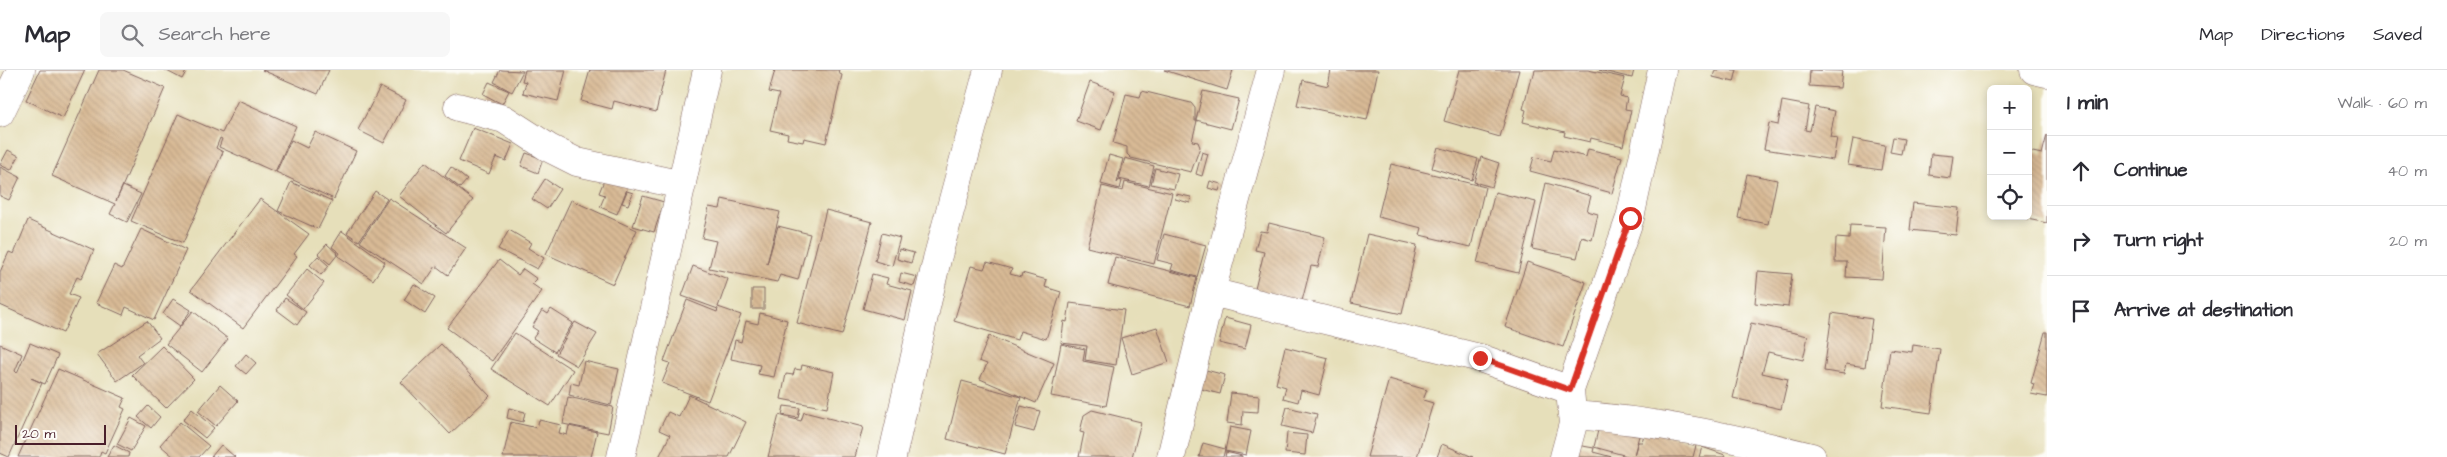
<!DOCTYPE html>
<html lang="en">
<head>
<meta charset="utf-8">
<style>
	body { margin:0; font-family:"Architects Daughter",sans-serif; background:#f7f7f7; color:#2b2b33 }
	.controls { position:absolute; right:15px; top:15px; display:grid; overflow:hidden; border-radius:8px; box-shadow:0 2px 8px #0003 }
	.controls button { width:45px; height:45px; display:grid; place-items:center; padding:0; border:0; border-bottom:1px solid #e1e1e2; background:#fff; color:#2b2b33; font:25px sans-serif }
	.scale { position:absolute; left:15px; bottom:12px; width:91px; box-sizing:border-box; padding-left:5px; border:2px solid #4a1f2b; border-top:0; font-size:14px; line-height:18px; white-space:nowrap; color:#4a1f2b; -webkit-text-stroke:4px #fdfcf7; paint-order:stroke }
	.stop { position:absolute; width:15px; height:15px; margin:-11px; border:4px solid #d93025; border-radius:50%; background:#fff }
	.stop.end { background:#d93025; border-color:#fff; box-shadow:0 1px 5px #0008 }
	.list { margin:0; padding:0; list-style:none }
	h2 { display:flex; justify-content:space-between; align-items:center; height:65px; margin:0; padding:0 20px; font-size:21px }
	h2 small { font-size:16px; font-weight:400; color:#7c7c81 }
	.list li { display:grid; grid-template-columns:32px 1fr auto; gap:15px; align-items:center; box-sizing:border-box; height:70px; padding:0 20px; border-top:1px solid #e1e1e2 }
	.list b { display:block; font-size:19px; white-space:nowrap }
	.list em { font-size:16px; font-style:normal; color:#7c7c81 }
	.icon { flex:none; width:28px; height:28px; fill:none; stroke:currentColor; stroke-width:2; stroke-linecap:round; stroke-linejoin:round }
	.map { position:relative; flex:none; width:2047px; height:387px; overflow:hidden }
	header { display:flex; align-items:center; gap:30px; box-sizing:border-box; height:70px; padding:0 25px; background:#fff; border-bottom:1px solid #e1e1e2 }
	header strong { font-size:24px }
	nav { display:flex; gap:28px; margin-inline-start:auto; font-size:18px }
	.search { width:350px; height:45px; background:#f7f7f7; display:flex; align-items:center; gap:12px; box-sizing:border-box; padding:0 18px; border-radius:8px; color:#7c7c81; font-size:19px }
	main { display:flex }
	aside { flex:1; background:#fff }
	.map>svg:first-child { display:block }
	.building { fill:url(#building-back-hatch) }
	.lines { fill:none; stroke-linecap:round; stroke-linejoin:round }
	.street-casing { stroke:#81625d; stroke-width:29 }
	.street { stroke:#fff; stroke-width:28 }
	.route { stroke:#d93025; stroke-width:6 }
</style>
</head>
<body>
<header>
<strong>Map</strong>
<div class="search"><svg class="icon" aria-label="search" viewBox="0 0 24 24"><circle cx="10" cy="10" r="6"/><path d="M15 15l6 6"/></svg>Search here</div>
<nav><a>Map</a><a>Directions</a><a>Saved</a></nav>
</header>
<main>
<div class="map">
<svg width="2047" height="387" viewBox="0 0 2047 387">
	<defs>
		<pattern id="building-back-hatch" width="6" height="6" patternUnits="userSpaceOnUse" patternTransform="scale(1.25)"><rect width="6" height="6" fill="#d8ba95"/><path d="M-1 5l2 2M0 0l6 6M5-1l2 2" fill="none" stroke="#bb9f81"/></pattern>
	</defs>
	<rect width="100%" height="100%" fill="#fdfcf7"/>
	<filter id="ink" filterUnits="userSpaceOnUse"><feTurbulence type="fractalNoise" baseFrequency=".02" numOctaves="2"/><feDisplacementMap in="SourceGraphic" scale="10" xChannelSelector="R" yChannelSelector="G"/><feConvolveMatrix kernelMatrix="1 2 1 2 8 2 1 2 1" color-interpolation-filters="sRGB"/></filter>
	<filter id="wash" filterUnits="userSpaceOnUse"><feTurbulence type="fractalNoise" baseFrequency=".0096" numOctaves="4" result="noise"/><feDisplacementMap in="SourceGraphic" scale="20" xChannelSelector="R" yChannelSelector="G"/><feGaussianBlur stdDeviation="1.12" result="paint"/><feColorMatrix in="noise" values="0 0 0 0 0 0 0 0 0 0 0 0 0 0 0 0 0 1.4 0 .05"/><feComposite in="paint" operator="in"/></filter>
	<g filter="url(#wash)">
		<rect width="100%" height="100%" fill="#e6dfba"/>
		<g id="blocks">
			<path class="building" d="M40 0H85L63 48 26 30Z
				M99 0H123L165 18 116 131 123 116 141 124 127 152 110 144 115 134 52 106Z
				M165 0H187L182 9Z
				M262 0H329L318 24Z
				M500 0 523 1 512 22 494 12Z
				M525 0H566L558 31 523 23 526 12 522 11Z
				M590 0H666L656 42 614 31 612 39 581 31Z
				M775 0H839L838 3 842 5 826 73 804 68 803 72 787 69 788 64 770 60 779 24 769 22Z
				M1164 0H1233L1227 20Z
				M1331 0H1378L1367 50 1297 35 1303 10 1328 16Z
				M1459 0H1519L1500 67 1444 51Z
				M1535 0H1588L1625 8 1620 26 1627 28 1625 39 1631 40 1623 76 1591 68 1590 72 1564 66 1565 62 1523 52 1526 40 1523 39 1531 7 1533 8Z
				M1599 0H1634L1632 8Z
				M1715 0H1737L1734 12 1713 7Z
				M1810 0 1842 1 1840 18 1809 16Z
				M489 12 509 21 502 34 483 24Z
				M1090 12 1115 21 1101 60 1076 51Z
				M380 17 406 30 384 73 358 60Z
				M1142 21 1191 33 1195 38V51H1197L1192 71 1198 72 1200 77 1191 102 1131 88 1127 84V77L1113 73 1126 24 1140 27Z
				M1203 21 1239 29 1231 59 1196 50Z
				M238 30 296 56 275 102 219 77 222 69 220 68 216 78 223 82 183 173 131 151 178 44 222 63Z
				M1782 31 1809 36 1805 60 1810 61 1815 37 1835 41 1830 67 1837 68 1833 90 1764 79 1769 53 1778 55Z
				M473 58 513 74 506 91 496 87 489 104 459 91Z
				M315 62 356 81 334 129 276 102 291 70 307 78Z
				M2047 65V153L2017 147 2028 146V81L2042 84Z
				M1893 67 1904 69 1901 84 1890 82Z
				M1853 69 1885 75 1881 100 1848 95Z
				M1438 77 1478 89 1472 110 1432 98Z
				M1554 79 1586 87 1588 79 1622 87 1612 123 1530 101 1534 87 1551 91Z
				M8 80 19 86 11 100 0 95Z
				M1202 82 1208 84 1202 106 1196 104Z
				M526 83 543 89 538 103 521 96Z
				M1931 84 1953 86 1950 108 1929 105Z
				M1109 85 1123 89 1117 113 1119 110 1122 111 1120 119 1101 114Z
				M1481 87 1499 93 1492 117 1474 112Z
				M1125 88 1154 96 1149 116 1119 109Z
				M425 92 473 130 446 163 399 126Z
				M1391 94 1485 117 1471 177 1420 165 1422 158 1378 147Z
				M0 97 20 107 9 130 0 126Z
				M451 97 467 110 460 118 445 106Z
				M1155 98 1178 104 1174 119 1151 114Z
				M1747 104 1777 110 1768 154 1738 148Z
				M605 108 629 114 617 144 600 137 605 125 599 123Z
				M545 109 560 119 547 139 532 129Z
				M1210 111 1221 114 1219 121 1208 118Z
				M291 112 332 131 318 159 278 141Z
				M1125 112 1172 123 1154 194 1087 177 1102 116 1123 121Z
				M1546 113 1591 126 1587 141 1598 144 1592 170 1582 167 1577 188 1532 179Z
				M375 121 387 129 359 171 347 163Z
				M627 121 633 123 628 135 622 133Z
				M1495 122 1536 132 1518 203 1477 193Z
				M1176 124 1191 127 1190 133 1175 129Z
				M643 126 664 132 654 162 633 156Z
				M389 128 466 178 448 205 436 196 424 214 360 172Z
				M260 129 309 164 294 184 297 186 243 258 191 220Z
				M722 129 780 142 767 194 778 156 810 164 798 210 780 205 777 212 709 198 716 171 702 168 709 137 720 139Z
				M571 130 637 160 613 214 546 184Z
				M1913 133 1959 138 1956 165 1910 160Z
				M826 140 872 152 842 265 797 253Z
				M28 150 94 180 81 209 77 207 69 224 79 228 63 263 0 235V202L9 182 14 184Z
				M1269 153 1325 167 1318 197 1311 196 1302 231 1255 219 1264 182 1255 180 1260 161 1267 162Z
				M1850 155 1886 157 1882 209 1846 207 1847 192H1835L1836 168 1849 169Z
				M141 159 186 180 154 250 126 237 123 245 96 233 114 195 122 199Z
				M509 160 531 173 528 178 544 188 537 199 498 179Z
				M342 161 385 192 373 210 338 186 340 183 332 177Z
				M882 163 900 168 892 196 875 191Z
				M1164 164 1206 175 1197 207 1171 200 1173 194 1157 190Z
				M1367 164 1417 175 1402 244 1351 233Z
				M327 174 338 184 330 194 318 184Z
				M899 179 914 183 911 193 897 189Z
				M318 186 329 196 321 205 310 195Z
				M1115 187 1197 208 1190 236 1108 215Z
				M499 190 518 205 523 199 537 209 532 214 542 221 492 291 447 258Z
				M987 192 1012 199 1010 204 1021 207 1022 203 1047 210 1045 217 1061 222 1046 269 1020 261 1017 270 954 251 971 196 984 199Z
				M1527 192 1586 212 1563 277 1505 257Z
				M693 196 728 209 718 237 741 245 708 331 662 313 670 293 664 291 687 230 717 242 718 239 682 226Z
				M307 199 324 213 303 239 286 225Z
				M1758 201 1792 204 1788 237 1755 233Z
				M901 203 917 207 914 216 899 212Z
				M872 204 888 208 886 214 912 221 905 250 863 239Z
				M414 214 435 228 425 244 404 230Z
				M752 219H764V239H752Z
				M285 228 306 242 297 255 277 240Z
				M173 229 191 240 180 256 163 244Z
				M1070 233 1124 240 1116 295 1085 290 1087 276 1061 273 1064 251 1067 252Z
				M551 239 573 253 555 282 533 268 538 261 532 257 542 240 548 244Z
				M193 241 228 269 202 302 166 274Z
				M760 243 787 250 774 307 758 304 760 295 731 289 735 270 741 272 746 251 758 254Z
				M1832 243 1872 249 1865 297 1846 294 1844 304 1824 301Z
				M1225 248 1251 255 1245 279 1219 273Z
				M147 251 160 268 137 285 143 293 117 311 97 284Z
				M575 252 597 264 577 296 556 284Z
				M1751 253 1808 266 1803 290 1768 282 1762 303 1788 309 1781 339 1733 328Z
				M1157 257 1169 292 1132 304 1121 268Z
				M2045 262H2047V327L2031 324 2034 314 2031 313Z
				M515 263 573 300 550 336 491 299Z
				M989 266 1054 293 1036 333 980 309 987 294 979 291Z
				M30 273 58 285 45 314 31 308 42 313 9 387 0 383V274L22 284 15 301 17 303Z
				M441 274 490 326 450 364 401 312Z
				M1061 274 1085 279 1083 291 1114 297 1106 336 1051 326Z
				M1913 275 1940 279 1931 343 1882 336 1890 279 1912 282Z
				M162 276 194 309 166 338 132 305Z
				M1285 277 1328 288 1319 325 1301 320 1298 332 1283 328 1286 317 1276 314Z
				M246 284 256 293 246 304 236 296Z
				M584 291 619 299 611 335 569 325 571 313 579 315Z
				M802 295 834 302 827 338 781 329 786 304 793 305 795 299 801 300Z
				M58 299 125 328 121 337 125 339 105 383 101 381 99 387H18Z
				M1206 300 1225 305 1220 324 1201 319Z
				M1389 309 1427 320 1423 330 1433 333 1417 387H1367Z
				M962 311 1021 327 1005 384 947 369Z
				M220 315 238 331 216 356 198 341Z
				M1231 323 1259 326 1258 342 1243 341 1242 355 1227 353Z
				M689 325 746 352 729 387H659L670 365 659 360 668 342 679 347Z
				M568 327 613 337 608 363 563 354Z
				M148 336 160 347 151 358 138 347Z
				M784 336 800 338 798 348 782 345Z
				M1021 336 1040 341 1034 362 1015 357Z
				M1287 337 1317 344 1312 363 1282 356Z
				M509 338 525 342 523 352 507 348Z
				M192 339 214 358 205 368 183 350Z
				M1092 340 1141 352 1132 387H1079L1084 363 1080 362 1084 345Z
				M804 342 863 357 855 387H768L779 345 801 351Z
				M131 348 146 356 131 381 117 374Z
				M539 350 561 355 559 363 567 365 569 356 597 362 591 387H503L511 352 537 358Z
				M180 352 209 376 199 387H174L160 375Z
				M1600 352 1640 362 1634 385 1638 372H1642L1645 361 1697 372 1693 387H1631L1594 377Z
				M1230 357 1251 361 1246 385 1225 381Z
				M1287 363 1307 365 1305 385 1285 383Z
				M1203 373 1225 379 1223 387H1199Z
				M1442 374 1473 387H1437Z
				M114 375 129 383 128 387H107Z
				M221 375 235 387H211Z
				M1577 375 1594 378 1593 382 1612 387H1575Z
				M1702 377 1725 385 1724 387H1699Z
				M1226 382 1242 386V387H1225Z"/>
		</g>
	</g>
	<g filter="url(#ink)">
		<use href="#blocks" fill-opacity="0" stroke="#81625d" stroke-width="1"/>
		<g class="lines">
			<g class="street-casing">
				<path id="street" d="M2034 0 2047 3
					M458 37 504 49 549 78 577 92 682 115
					M0 43 21 0
					M1211 222 1480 288 1570 320
					M1572 345C1653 350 1734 368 1812 387
					M621 387 707 0
					M892 387 937 189 988 0
					M1171 387 1211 222 1271 0
					M1564 387 1573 354 1570 320 1630 148 1662 0"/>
			</g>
			<use href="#street" class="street"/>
		</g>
	</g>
	<g class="lines" filter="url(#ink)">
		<path class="route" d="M1480 288 1570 320 1630 148"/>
	</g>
</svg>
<div class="controls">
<button>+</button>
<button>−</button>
<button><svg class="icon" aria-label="locate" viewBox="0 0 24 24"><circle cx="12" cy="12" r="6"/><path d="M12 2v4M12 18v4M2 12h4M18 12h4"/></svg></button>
</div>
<div class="scale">20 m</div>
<div class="stop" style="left:1630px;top:148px"></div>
<div class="stop end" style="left:1480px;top:288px"></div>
</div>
<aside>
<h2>1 min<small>Walk · 60 m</small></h2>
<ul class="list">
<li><svg class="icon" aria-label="ahead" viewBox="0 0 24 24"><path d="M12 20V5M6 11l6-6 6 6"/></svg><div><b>Continue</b></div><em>40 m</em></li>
<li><svg class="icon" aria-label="right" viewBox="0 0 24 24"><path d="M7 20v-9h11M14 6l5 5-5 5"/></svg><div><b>Turn right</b></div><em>20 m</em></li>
<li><svg class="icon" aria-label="arrive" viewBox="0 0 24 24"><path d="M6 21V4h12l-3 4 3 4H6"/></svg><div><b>Arrive at destination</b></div></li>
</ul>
</aside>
</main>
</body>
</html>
